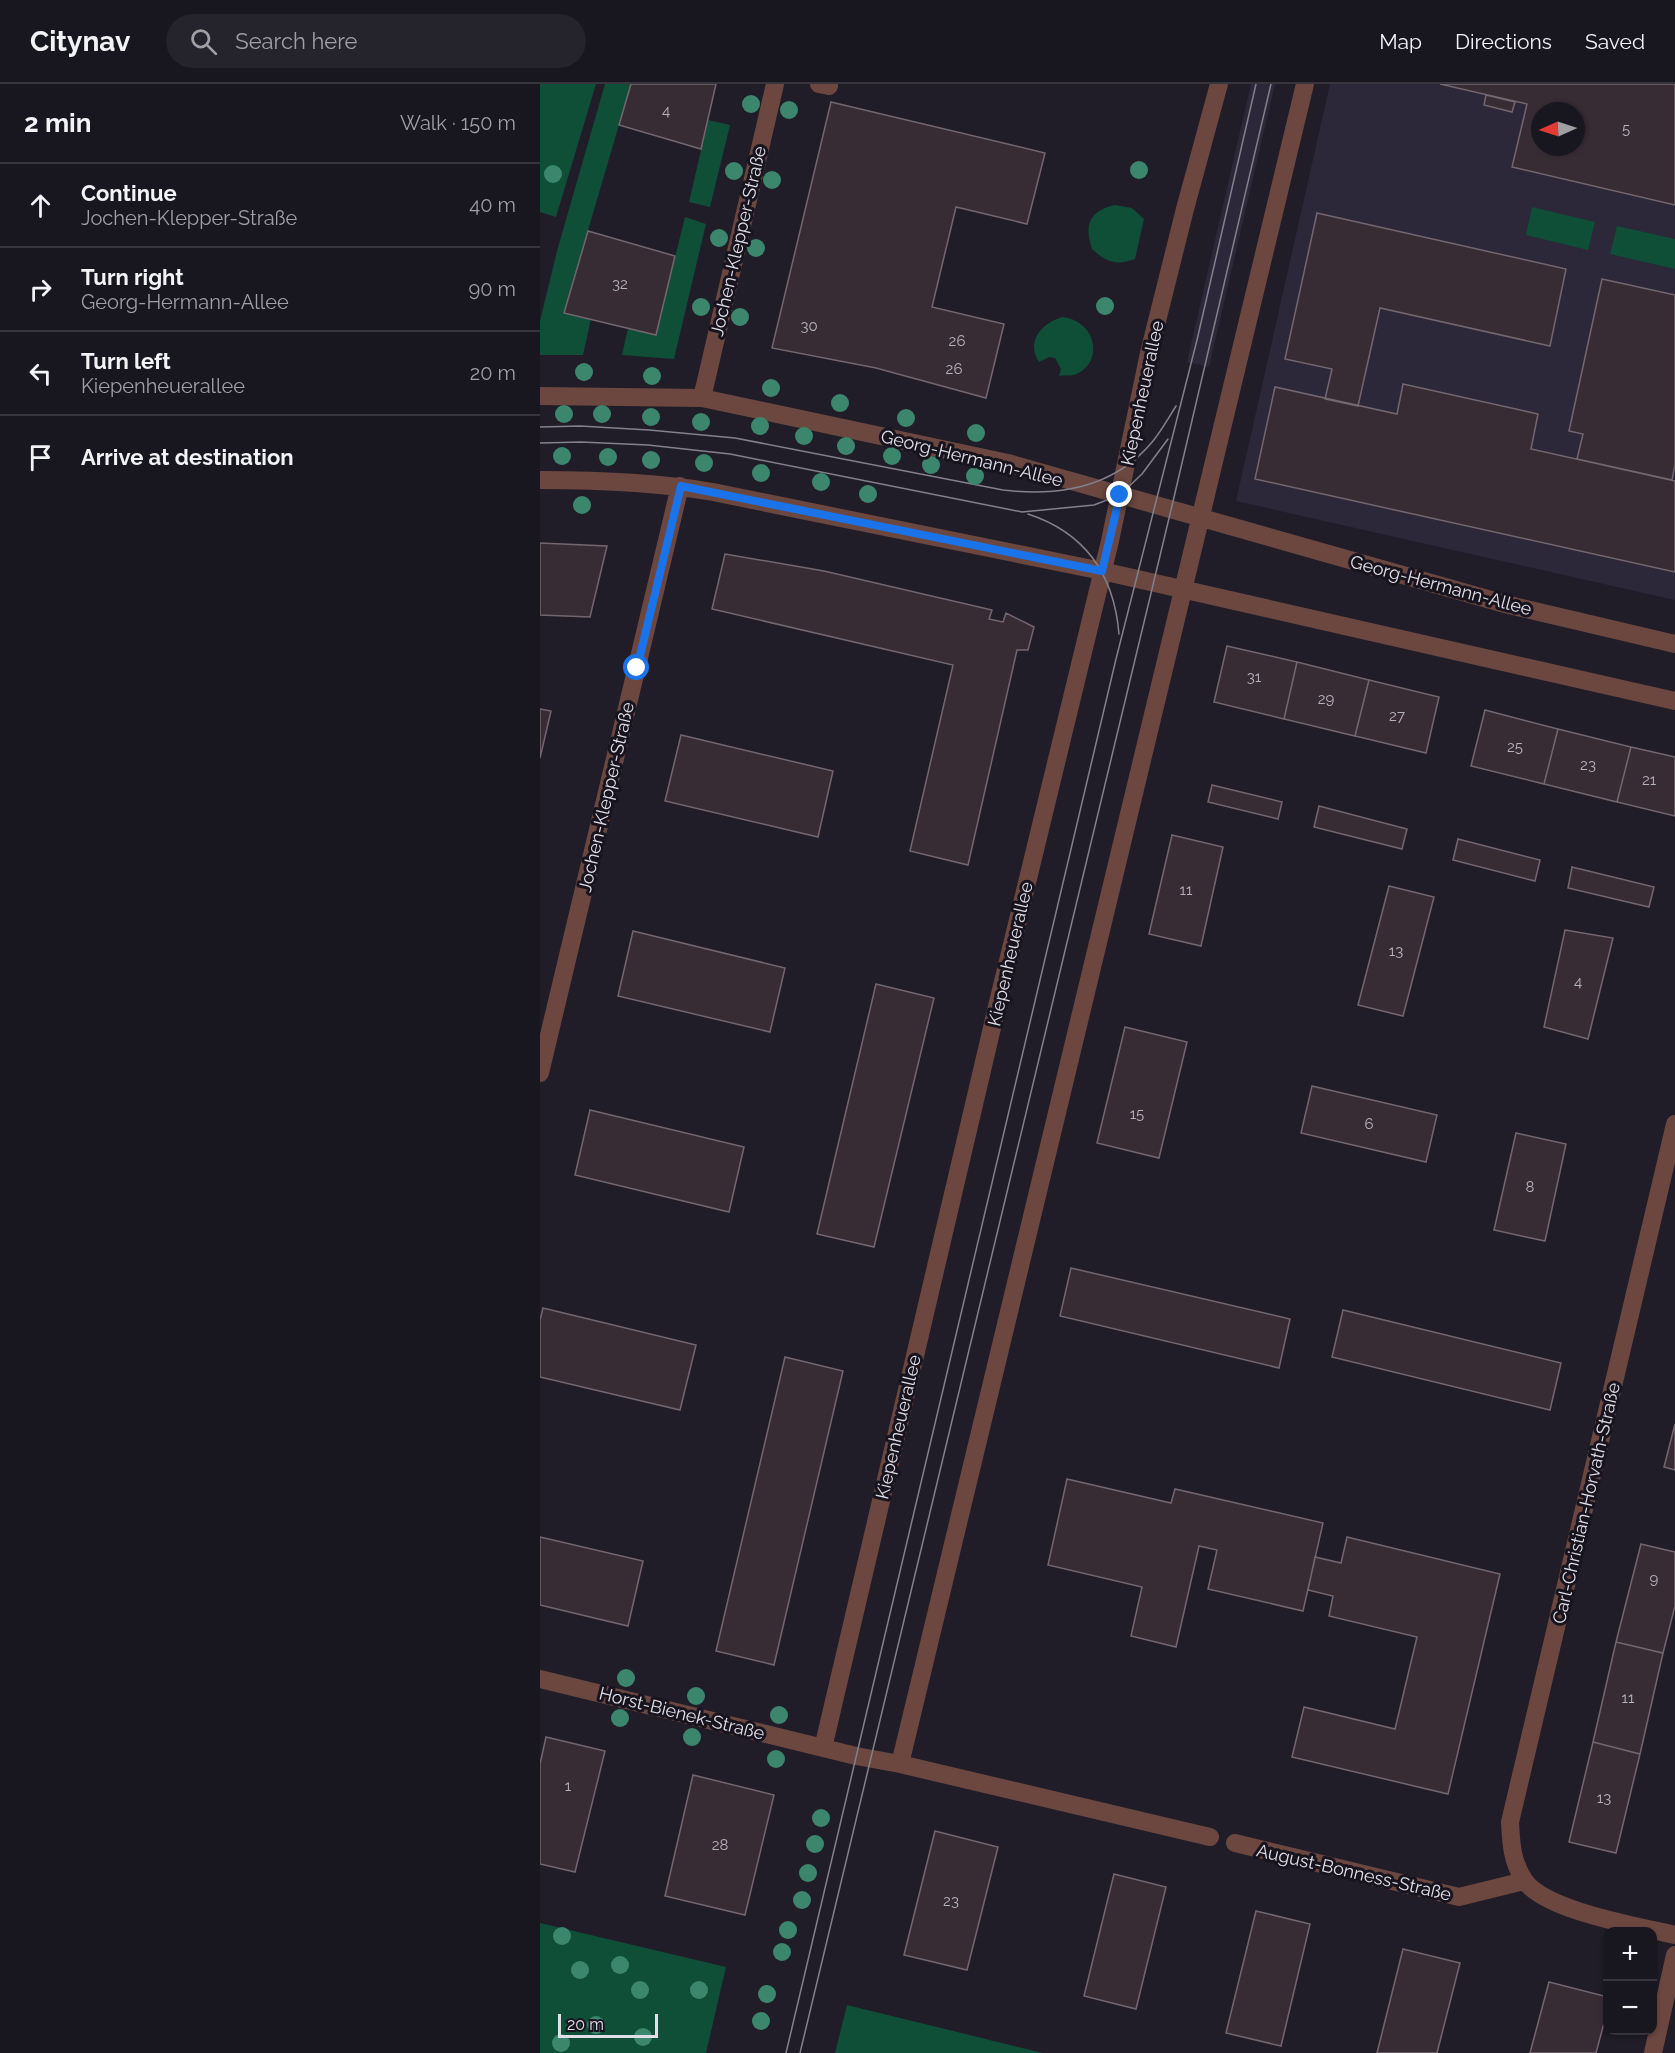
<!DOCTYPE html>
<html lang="en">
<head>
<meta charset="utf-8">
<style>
	body { margin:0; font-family:Raleway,sans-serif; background:#25232c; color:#f1f3f6 }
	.controls { position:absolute; right:18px; bottom:18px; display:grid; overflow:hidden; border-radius:12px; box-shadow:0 2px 4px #0004 }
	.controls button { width:54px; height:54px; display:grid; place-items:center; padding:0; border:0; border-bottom:2px solid #36353d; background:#18161f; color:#f1f3f6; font:30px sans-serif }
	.compass { position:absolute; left:991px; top:18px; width:54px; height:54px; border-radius:50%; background:#18161f; box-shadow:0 2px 4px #0004; rotate:267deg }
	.scale { position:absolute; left:18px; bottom:15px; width:100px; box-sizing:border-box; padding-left:6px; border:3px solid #e0dee6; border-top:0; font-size:16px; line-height:21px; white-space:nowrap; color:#e0dee6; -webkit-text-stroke:4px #17141f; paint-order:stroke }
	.stop { position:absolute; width:18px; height:18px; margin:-14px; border:4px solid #1a73e8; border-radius:50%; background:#fff }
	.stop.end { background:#1a73e8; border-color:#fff; box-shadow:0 2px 6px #0008 }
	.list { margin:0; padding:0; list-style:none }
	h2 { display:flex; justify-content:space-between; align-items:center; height:78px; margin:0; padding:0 24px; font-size:26px }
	h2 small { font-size:20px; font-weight:400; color:#9f9fa4 }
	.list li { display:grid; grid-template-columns:39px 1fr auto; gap:18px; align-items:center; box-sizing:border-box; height:84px; padding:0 24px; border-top:2px solid #36353d }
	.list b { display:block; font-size:22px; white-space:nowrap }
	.list p { margin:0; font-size:20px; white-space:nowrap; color:#9f9fa4 }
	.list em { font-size:20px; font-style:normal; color:#9f9fa4 }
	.icon { flex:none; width:33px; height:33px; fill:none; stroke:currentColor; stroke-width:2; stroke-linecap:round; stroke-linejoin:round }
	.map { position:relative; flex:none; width:1135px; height:1969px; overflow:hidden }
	header { display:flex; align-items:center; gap:36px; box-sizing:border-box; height:84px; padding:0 30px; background:#18161f; border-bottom:2px solid #36353d }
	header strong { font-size:28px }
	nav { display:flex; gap:33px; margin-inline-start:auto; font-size:21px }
	.search { width:420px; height:54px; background:#25232c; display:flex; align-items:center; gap:15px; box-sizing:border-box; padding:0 21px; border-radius:33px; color:#9f9fa4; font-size:22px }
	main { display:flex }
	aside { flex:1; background:#18161f }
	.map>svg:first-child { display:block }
	.built { fill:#2c2839; fill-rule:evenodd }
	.green { fill:#0f4e37 }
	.building { fill:#382c34; stroke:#74666f; stroke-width:1.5; fill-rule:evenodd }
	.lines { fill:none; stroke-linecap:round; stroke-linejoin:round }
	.minor { stroke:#6b4740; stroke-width:18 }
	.tram { stroke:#83818b; stroke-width:1.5 }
	.tree { fill:#3b866d }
	.route { stroke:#1a73e8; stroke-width:8 }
	.labels { text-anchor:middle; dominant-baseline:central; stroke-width:6; stroke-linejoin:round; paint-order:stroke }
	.number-label { font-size:15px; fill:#b6b2ba }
	.street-label { font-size:18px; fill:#e0dee6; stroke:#17141f }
</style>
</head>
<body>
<header>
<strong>Citynav</strong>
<div class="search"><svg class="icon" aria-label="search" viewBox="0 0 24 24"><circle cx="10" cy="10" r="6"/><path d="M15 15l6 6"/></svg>Search here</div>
<nav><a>Map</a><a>Directions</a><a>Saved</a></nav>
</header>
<main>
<aside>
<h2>2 min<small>Walk · 150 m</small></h2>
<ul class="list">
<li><svg class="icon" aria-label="ahead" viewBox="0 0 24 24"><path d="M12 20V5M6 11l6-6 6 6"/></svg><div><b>Continue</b><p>Jochen-Klepper-Straße</p></div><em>40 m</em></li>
<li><svg class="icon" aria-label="right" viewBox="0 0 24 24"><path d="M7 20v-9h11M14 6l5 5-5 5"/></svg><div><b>Turn right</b><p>Georg-Hermann-Allee</p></div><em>90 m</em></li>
<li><svg class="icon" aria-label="left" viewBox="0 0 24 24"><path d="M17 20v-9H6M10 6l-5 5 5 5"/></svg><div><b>Turn left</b><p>Kiepenheuerallee</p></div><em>20 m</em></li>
<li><svg class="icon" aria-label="arrive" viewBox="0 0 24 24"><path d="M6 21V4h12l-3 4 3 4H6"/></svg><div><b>Arrive at destination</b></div></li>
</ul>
</aside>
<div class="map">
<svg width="1135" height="1969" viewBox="0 0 1135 1969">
	<rect width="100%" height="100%" fill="#201d29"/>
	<path class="built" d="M711 0H735L669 283 647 278Z
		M790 0H1135V516L696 417ZM1000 27H1036V63H1000Z"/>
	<path class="green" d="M0 0H56L16 133 0 128Z
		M65 0H91L24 228 51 235 43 271H0V237L17 167Z
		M168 36 190 41 170 123 149 118Z
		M575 121 592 124 604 135 595 175C576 182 566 178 552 165 544 141 549 127 575 121Z
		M992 123 1055 138 1048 166 986 151Z
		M145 133 166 140 134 275 82 271 88 244 116 250Z
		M1077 142 1135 155V185L1070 170Z
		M523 233C558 238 564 280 534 291 530 292 523 291 519 292L521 285 515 274 509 273 499 278C485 257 503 238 523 233Z
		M0 1839 186 1883 166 1969H0Z
		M307 1921 503 1969H295Z"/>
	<path class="building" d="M91 0H176L161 65 79 41Z
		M900 0H1135V121L972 83 987 20ZM1000 27H1036V63H1000Z
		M946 11 975 18 972 28 944 21Z
		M291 18 505 69 487 140 416 123 392 223 464 240 446 314 336 284 232 264Z
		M777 129 1026 185 1010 262 840 224 818 322 785 315 792 285 745 275Z
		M48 147 135 172 116 251 24 229Z
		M1062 195 1135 211V381L1132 396 1037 375 1043 350 1029 347Z
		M863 300 998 330 991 365 1135 397V488L715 395 735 303 857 330Z
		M0 459 67 462 50 533 0 531Z
		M185 470 284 487 452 526 449 535 463 538 466 529 494 543 488 566H477L428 781 370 767 413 581 172 525Z
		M687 562 757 578 744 635 674 618Z
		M757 578 829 596 815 652 744 635Z
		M829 596 899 613 886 669 815 652Z
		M0 625 11 627 0 674Z
		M945 626 1018 645 1004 700 931 682Z
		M1018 645 1091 663 1077 718 1004 700Z
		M141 651 293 687 278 753 125 717Z
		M1091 663 1135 673V732L1077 718Z
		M672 701 742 718 738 735 668 718Z
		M779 722 867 745 862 765 774 743Z
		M632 751 683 763 661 862 609 850Z
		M918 755 1000 776 995 797 913 776Z
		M1032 783 1114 803 1109 823 1028 804Z
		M849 802 894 813 863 932 818 921Z
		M1025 846 1073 854 1048 955 1004 943Z
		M93 847 245 884 230 948 78 912Z
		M336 900 394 914 334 1163 277 1150Z
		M585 943 647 958 619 1074 557 1059Z
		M772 1002 897 1031 886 1078 761 1049Z
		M50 1026 204 1063 189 1128 35 1091Z
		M976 1049 1026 1060 1005 1157 954 1146Z
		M531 1184 750 1235 739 1284 520 1232Z
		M3 1224 156 1261 140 1326 0 1293V1236Z
		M803 1226 1021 1279 1010 1326 792 1273Z
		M245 1273 303 1287 234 1581 176 1567Z
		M1135 1340V1386L1124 1383Z
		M527 1395 631 1419 635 1405 783 1439 763 1527 668 1505 677 1466 659 1462 636 1563 591 1552 602 1503 508 1481Z
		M0 1453 103 1477 88 1542 0 1521Z
		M807 1453 960 1490 908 1710 752 1673 764 1623 855 1645 877 1553 789 1532 793 1512 768 1506 775 1473 801 1479Z
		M1101 1460 1135 1468V1522L1123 1569 1076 1558Z
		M1076 1558 1123 1569 1100 1670 1053 1658Z
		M6 1653 65 1667 35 1788 0 1780V1680Z
		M1053 1658 1100 1670 1076 1769 1029 1758Z
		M153 1691 234 1711 205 1831 125 1812Z
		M395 1747 458 1763 427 1886 364 1871Z
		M574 1790 626 1803 596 1925 544 1912Z
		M716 1827 770 1840 741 1962 686 1949Z
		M863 1865 920 1879 897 1969H837Z
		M1009 1898 1068 1913V1924L1056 1969H990Z"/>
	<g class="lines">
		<path class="minor" d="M279 0 289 2
			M0 312 162 314 468 379 965 520 1135 560
			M162 314 235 0
			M0 396C58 396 116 398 173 408L562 487 1135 617
			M0 989 140 402
			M1135 1040 970 1738C971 1759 972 1778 984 1796 1005 1827 1098 1842 1135 1851
			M0 1595 316 1672 360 1680 670 1753
			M283 1664 459 914 570 457 609 269 645 125 679 0
			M360 1680 765 0
			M695 1759 919 1813 984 1797
			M1113 1969 1135 1871"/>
		<path class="tram" d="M0 343 40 342 109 346 195 354 463 406C520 413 575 403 613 357 622 346 629 333 636 322
			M0 359 41 358 108 361 190 370 482 428 554 421 580 411 602 390 628 355
			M488 430C546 449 574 491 579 550
			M246 1969 576 575 657 256 716 0
			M260 1969 631 426 731 0"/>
	</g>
	<g class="tree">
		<circle cx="211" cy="20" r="9"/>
		<circle cx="249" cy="26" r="9"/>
		<circle cx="599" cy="86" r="9"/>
		<circle cx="194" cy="87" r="9"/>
		<circle cx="13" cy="90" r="9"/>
		<circle cx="232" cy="96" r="9"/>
		<circle cx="179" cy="154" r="9"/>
		<circle cx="216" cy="164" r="9"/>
		<circle cx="565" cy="222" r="9"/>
		<circle cx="161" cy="223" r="9"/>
		<circle cx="200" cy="233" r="9"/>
		<circle cx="44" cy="288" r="9"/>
		<circle cx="112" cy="292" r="9"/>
		<circle cx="231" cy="304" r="9"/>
		<circle cx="300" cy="319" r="9"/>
		<circle cx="24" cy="330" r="9"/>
		<circle cx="62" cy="330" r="9"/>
		<circle cx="111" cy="333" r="9"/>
		<circle cx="366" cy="334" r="9"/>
		<circle cx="161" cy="338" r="9"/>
		<circle cx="220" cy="342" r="9"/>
		<circle cx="436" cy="349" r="9"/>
		<circle cx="264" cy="352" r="9"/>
		<circle cx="306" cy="362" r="9"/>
		<circle cx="22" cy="372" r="9"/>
		<circle cx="352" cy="372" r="9"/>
		<circle cx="68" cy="373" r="9"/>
		<circle cx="111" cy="376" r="9"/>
		<circle cx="164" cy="379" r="9"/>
		<circle cx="391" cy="381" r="9"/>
		<circle cx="221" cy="389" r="9"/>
		<circle cx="435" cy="392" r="9"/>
		<circle cx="281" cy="398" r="9"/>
		<circle cx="328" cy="410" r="9"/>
		<circle cx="42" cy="421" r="9"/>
		<circle cx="86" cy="1594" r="9"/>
		<circle cx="156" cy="1612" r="9"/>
		<circle cx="239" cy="1631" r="9"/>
		<circle cx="80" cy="1634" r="9"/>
		<circle cx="152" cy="1653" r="9"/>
		<circle cx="236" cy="1675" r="9"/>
		<circle cx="281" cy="1734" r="9"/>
		<circle cx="275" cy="1760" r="9"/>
		<circle cx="268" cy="1789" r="9"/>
		<circle cx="262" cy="1816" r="9"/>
		<circle cx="248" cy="1846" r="9"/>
		<circle cx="22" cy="1852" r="9"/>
		<circle cx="242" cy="1868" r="9"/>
		<circle cx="80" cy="1881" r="9"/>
		<circle cx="40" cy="1886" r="9"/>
		<circle cx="100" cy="1906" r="9"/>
		<circle cx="159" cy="1906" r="9"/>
		<circle cx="227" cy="1910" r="9"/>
		<circle cx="221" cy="1937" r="9"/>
		<circle cx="56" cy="1941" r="9"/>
		<circle cx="103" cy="1953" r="9"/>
		<circle cx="21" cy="1959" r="9"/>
	</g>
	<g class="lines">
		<path class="route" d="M97 584 141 402 562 487 580 411"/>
	</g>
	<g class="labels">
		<g class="number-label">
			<text x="126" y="27">4</text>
			<text x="1086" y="45">5</text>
			<text x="80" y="200">32</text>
			<text x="269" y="242">30</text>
			<text x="417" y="257">26</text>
			<text x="414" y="285">26</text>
			<text x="714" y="593">31</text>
			<text x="786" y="615">29</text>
			<text x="857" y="632">27</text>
			<text x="975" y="663">25</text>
			<text x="1048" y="681">23</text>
			<text x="1109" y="696">21</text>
			<text x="646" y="806">11</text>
			<text x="856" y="867">13</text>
			<text x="1038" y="898">4</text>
			<text x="597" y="1030">15</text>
			<text x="829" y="1040">6</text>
			<text x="990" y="1103">8</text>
			<text x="1114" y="1495">9</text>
			<text x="1088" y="1614">11</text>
			<text x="28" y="1702">1</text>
			<text x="1064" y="1714">13</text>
			<text x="180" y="1761">28</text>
			<text x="411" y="1817">23</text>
		</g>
		<g class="street-label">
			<text transform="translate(198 157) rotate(-77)">Jochen-Klepper-Straße</text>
			<text transform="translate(602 309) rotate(-78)">Kiepenheuerallee</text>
			<text transform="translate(432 374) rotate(14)">Georg-Hermann-Allee</text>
			<text transform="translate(901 501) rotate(15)">Georg-Hermann-Allee</text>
			<text transform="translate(66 713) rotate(-77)">Jochen-Klepper-Straße</text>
			<text transform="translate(470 870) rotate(-77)">Kiepenheuerallee</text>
			<text transform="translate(358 1343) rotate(-77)">Kiepenheuerallee</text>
			<text transform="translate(1046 1419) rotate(-77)">Carl-Christian-Horvath-Straße</text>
			<text transform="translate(142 1629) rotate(14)">Horst-Bienek-Straße</text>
			<text transform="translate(814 1788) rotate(13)">August-Bonness-Straße</text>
		</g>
	</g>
</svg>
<div class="controls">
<button>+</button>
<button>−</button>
</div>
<svg class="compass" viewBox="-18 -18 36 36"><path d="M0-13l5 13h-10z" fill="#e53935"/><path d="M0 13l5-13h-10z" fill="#9f9fa4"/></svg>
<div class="scale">20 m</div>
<div class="stop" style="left:97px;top:584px"></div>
<div class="stop end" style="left:580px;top:411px"></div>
</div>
</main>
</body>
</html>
